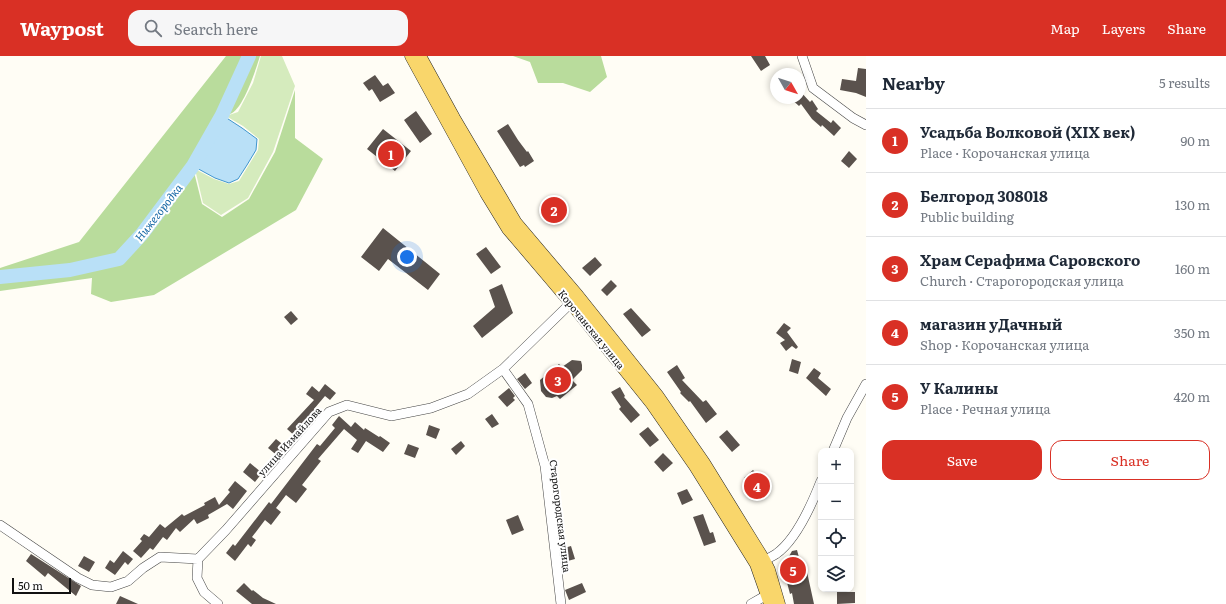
<!DOCTYPE html>
<html lang="en">
<head>
<meta charset="utf-8">
<style>
	body { margin:0; font-family:Literata,serif; background:#f6f6f7; color:#1f2937 }
	.controls { position:absolute; right:12px; bottom:12px; display:grid; overflow:hidden; border-radius:8px; box-shadow:0 2px 6px #0003 }
	.controls button { width:36px; height:36px; display:grid; place-items:center; padding:0; border:0; border-bottom:1px solid #e0e1e3; background:#fff; color:#1f2937; font:20px sans-serif }
	.compass { position:absolute; left:770px; top:12px; width:36px; height:36px; border-radius:50%; background:#fff; box-shadow:0 2px 6px #0003; rotate:129deg }
	.scale { position:absolute; left:12px; bottom:10px; width:59px; box-sizing:border-box; padding-left:4px; border:2px solid #111; border-top:0; font-size:11px; line-height:14px; white-space:nowrap; color:#111; -webkit-text-stroke:3px #fff; paint-order:stroke }
	.you { position:absolute; left:407px; top:201px; width:14px; height:14px; margin:-10px; border:3px solid #fff; border-radius:50%; background:#1a73e8; box-shadow:0 0 0 6px #1a73e833 }
	.badge { display:grid; place-items:center; width:26px; height:26px; border-radius:50%; background:#d93025; color:#fff; font-size:13px; font-weight:700 }
	.pin { position:absolute; translate:-50% -50%; border:2px solid #fff; box-shadow:0 1px 4px #0006 }
	.list { margin:0; padding:0; list-style:none }
	h2 { display:flex; justify-content:space-between; align-items:center; height:52px; margin:0; padding:0 16px; font-size:17px }
	h2 small { font-size:13px; font-weight:400; color:#747a83 }
	.list li { display:grid; grid-template-columns:26px 1fr auto; gap:12px; align-items:center; box-sizing:border-box; height:64px; padding:0 16px; border-top:1px solid #e0e1e3 }
	.list b { display:block; font-size:15px; white-space:nowrap }
	.list p { margin:0; font-size:13px; white-space:nowrap; color:#747a83 }
	.list em { font-size:13px; font-style:normal; color:#747a83 }
	.actions { display:flex; gap:8px; padding:12px 16px }
	.actions a { flex:1; padding:9px 0; border:1px solid #d93025; border-radius:12px; text-align:center; font-size:14px; color:#d93025 }
	.actions .main { background:#d93025; color:#fff }
	.icon { flex:none; width:22px; height:22px; fill:none; stroke:currentColor; stroke-width:2; stroke-linecap:round; stroke-linejoin:round }
	.map { position:relative; flex:none; width:866px; height:548px; overflow:hidden }
	header { display:flex; align-items:center; gap:24px; box-sizing:border-box; height:56px; padding:0 20px; background:#d93025; color:#fff }
	header strong { font-size:19px }
	nav { display:flex; gap:22px; margin-inline-start:auto; font-size:14px }
	.search { width:280px; height:36px; background:#f6f6f7; display:flex; align-items:center; gap:10px; box-sizing:border-box; padding:0 14px; border-radius:12px; color:#747a83; font-size:15px }
	main { display:flex }
	aside { flex:1; background:#fff }
	.map>svg:first-child { display:block }
	.green { fill:#d5ebbd }
	.forest { fill:#b9dc9c }
	.water { fill:#b9e0f7; stroke:#3f96cf }
	.lines { fill:none; stroke-linecap:round; stroke-linejoin:round }
	.river { stroke:#b9e0f7; stroke-width:14 }
	.building { fill:#5a524d }
	.minor-casing { stroke:#444; stroke-width:10 }
	.major-casing { stroke:#222; stroke-width:13 }
	.minor { stroke:#fff; stroke-width:9 }
	.major { stroke:#f9d66b; stroke-width:12 }
	.labels { text-anchor:middle; dominant-baseline:central; stroke-width:4; stroke-linejoin:round; paint-order:stroke }
	.street-label { font-size:10px; fill:#111; stroke:#fff }
	.water-label { font-size:11px; font-style:italic; fill:#1768a6; stroke:#fff }
</style>
</head>
<body>
<header>
<strong>Waypost</strong>
<div class="search"><svg class="icon" aria-label="search" viewBox="0 0 24 24"><circle cx="10" cy="10" r="6"/><path d="M15 15l6 6"/></svg>Search here</div>
<nav><a>Map</a><a>Layers</a><a>Share</a></nav>
</header>
<main>
<div class="map">
<svg width="866" height="548" viewBox="0 0 866 548">
	<rect width="100%" height="100%" fill="#fffdf5"/>
	<path class="green" d="M261 0H282L295 30 273 96 248 142 221 159 203 147 195 113 214 123 229 128 239 125 258 94 259 83 243 70 226 60 238 56 253 27Z"/>
	<path class="forest" d="M226 0H260C256 13 243 54 230 58 227 59 223 58 220 58L192 107 138 179 118 201 68 212 11 217 0 219V212L79 186Z
		M513 0H601L607 21 590 36 563 27H538L530 6Z
		M295 34V82L323 103 296 154 154 239 111 246 91 238 92 222 0 235V223L69 215 120 204 144 179 193 112 202 148 222 161 249 143 275 96Z"/>
	<path class="water" d="M222 59 242 72 257 83 256 94 247 109 238 123 229 127 215 122 193 110Z"/>
	<g class="lines">
		<path class="river" d="M0 221 70 214 119 203 142 178 193 110 222 59 249 0"/>
	</g>
	<path class="building" d="M751 0H765L770 9 761 15Z
		M858 12 866 13V41L856 37 840 34 842 23 856 25Z
		M375 19 383 30 388 27 395 37 380 46 372 33 369 35 363 27Z
		M800 35 810 46 812 44 818 53 816 55 831 67 833 64 841 72 834 80 822 69 821 71 812 63 801 48 799 50 790 42H800Z
		M416 55 432 78 420 87 404 64Z
		M508 68 518 84 527 96 528 95 534 105 525 111 524 109 520 111 497 75Z
		M383 73 411 95 395 115 367 93Z
		M849 95 857 103 849 112 841 105Z
		M550 140 565 162 557 167 542 146Z
		M383 172 440 218 428 234 388 203 379 215 361 201Z
		M486 191 501 211 491 218 476 198Z
		M595 201 602 209 590 220 582 212Z
		M611 224 617 230 607 240 601 234Z
		M502 228 513 257 482 282 473 270 495 251 489 234Z
		M631 252 651 274 642 281 623 258Z
		M291 255 298 263 291 269 284 261Z
		M784 267 791 272 787 276 798 291 796 293 792 290 786 295 780 287 785 284 776 277Z
		M792 303 801 306 798 318 789 315Z
		M572 304 581 305 582 309V314L572 324 577 329 560 343 557 340 552 342 546 341 541 335 540 324 559 308 562 311Z
		M677 309 685 322 682 324 703 346 706 344 717 358 706 367 690 345 689 346 680 337 681 336 667 316Z
		M814 312 821 317 818 322 831 333 826 340 806 322Z
		M525 317 532 327 525 333 517 323Z
		M325 328 336 337 330 344 325 340 314 353 318 357 312 363 311 362 296 381 287 373 314 344 306 338 312 330 319 336Z
		M620 331 625 340 624 341 640 359 631 367 619 353 621 351 611 336Z
		M509 332 515 340 513 342 515 344 507 351 498 341Z
		M492 358 499 368 492 372 485 363Z
		M339 360 351 371 355 366 364 374 365 372 379 381 380 380 390 387 383 396 366 385 358 397 351 393 357 384 344 373 318 403 321 405 302 429 307 433 296 447 286 439 276 452 281 456 271 469 265 464 252 481 256 484 251 491 248 488 235 505 226 497 233 488 235 490 269 446 271 448 317 388 320 390 335 372 332 369Z
		M429 369 440 373 436 383 426 379Z
		M648 371 659 384 650 391 639 378Z
		M727 374 740 389 732 396 719 381Z
		M276 383 286 391 279 401 268 392Z
		M461 385 465 390 456 399 451 393Z
		M408 388 419 392 415 402 404 398Z
		M663 397 673 407 663 416 654 406Z
		M250 407 262 417 255 426 243 416Z
		M753 414 767 430 758 438 744 422Z
		M235 425 247 435 233 453 227 448 208 459 209 462 197 468 194 463 180 476 176 472 167 484 163 481 153 494 150 492 141 502 133 495 142 485 140 483 144 478 149 481 160 468 165 472 182 458 184 460 205 449 204 447 215 441 219 449 230 436 228 434Z
		M687 433 693 444 682 449 677 437Z
		M703 458 710 477 713 476 716 486 704 490 693 461Z
		M518 459 524 474 512 479 506 464Z
		M571 490 575 503 564 506 561 493Z
		M797 494 803 517 807 516 814 548H794L792 537 790 538 783 511 792 495Z
		M123 495 133 503 128 509 125 506 115 519 105 512 110 504 114 507Z
		M31 498 81 530 76 540 48 517 45 521 26 505Z
		M84 500 95 506 89 516 78 510Z
		M244 527 252 535 253 534 263 542 276 548H252L236 535Z
		M582 527 586 536 569 544 565 534Z
		M837 536H855V547L837 548Z
		M120 540 138 548H116Z"/>
	<g class="lines">
		<g class="minor-casing">
			<path id="minor" d="M802 0 813 32 853 62 866 69
				M503 313 528 348 545 410 561 548
				M833 395 847 362 866 328
				M0 469 78 522 92 529 111 531 128 525 143 512 160 501 198 503 226 474 329 356 347 349 391 360 431 352 468 338 503 313 575 243
				M198 503 197 522 204 536 218 548
				M759 507C765 504 771 501 776 498 796 484 812 448 821 425
				M751 548 772 536"/>
		</g>
		<g class="major-casing">
			<path id="major" d="M411 0 486 137 508 173 571 247 652 348 695 410 756 508 770 548
				M420 0 454 62 516 167 578 240 657 339 704 407 764 504 769 514 779 548"/>
		</g>
		<use href="#minor" class="minor"/>
		<use href="#major" class="major"/>
	</g>
	<g class="labels">
		<g class="street-label">
			<text transform="translate(592 273) rotate(51)">Корочанская улица</text>
			<text transform="translate(289 385) rotate(-48)">улица Измайлова</text>
			<text transform="translate(561 460) rotate(83)">Старогородская улица</text>
		</g>
		<g class="water-label">
			<text transform="translate(158 156) rotate(-52)">Нижегородка</text>
		</g>
	</g>
</svg>
<div class="controls">
<button>+</button>
<button>−</button>
<button><svg class="icon" aria-label="locate" viewBox="0 0 24 24"><circle cx="12" cy="12" r="6"/><path d="M12 2v4M12 18v4M2 12h4M18 12h4"/></svg></button>
<button><svg class="icon" aria-label="layers" viewBox="0 0 24 24"><path d="M12 4l9 5-9 5-9-5zM3 14l9 5 9-5"/></svg></button>
</div>
<svg class="compass" viewBox="-18 -18 36 36"><path d="M0-13l5 13h-10z" fill="#e53935"/><path d="M0 13l5-13h-10z" fill="#747a83"/></svg>
<div class="scale">50 m</div>
<div class="you"></div>
<div class="pin badge" style="left:391px;top:98px">1</div>
<div class="pin badge" style="left:554px;top:154px">2</div>
<div class="pin badge" style="left:558px;top:324px">3</div>
<div class="pin badge" style="left:757px;top:430px">4</div>
<div class="pin badge" style="left:793px;top:514px">5</div>
</div>
<aside>
<h2>Nearby<small>5 results</small></h2>
<ul class="list">
<li><span class="badge">1</span><div><b>Усадьба Волковой (XIX век)</b><p>Place · Корочанская улица</p></div><em>90 m</em></li>
<li><span class="badge">2</span><div><b>Белгород 308018</b><p>Public building</p></div><em>130 m</em></li>
<li><span class="badge">3</span><div><b>Храм Серафима Саровского</b><p>Church · Старогородская улица</p></div><em>160 m</em></li>
<li><span class="badge">4</span><div><b>магазин уДачный</b><p>Shop · Корочанская улица</p></div><em>350 m</em></li>
<li><span class="badge">5</span><div><b>У Калины</b><p>Place · Речная улица</p></div><em>420 m</em></li>
</ul>
<div class="actions"><a class="main">Save</a><a>Share</a></div>
</aside>
</main>
</body>
</html>
